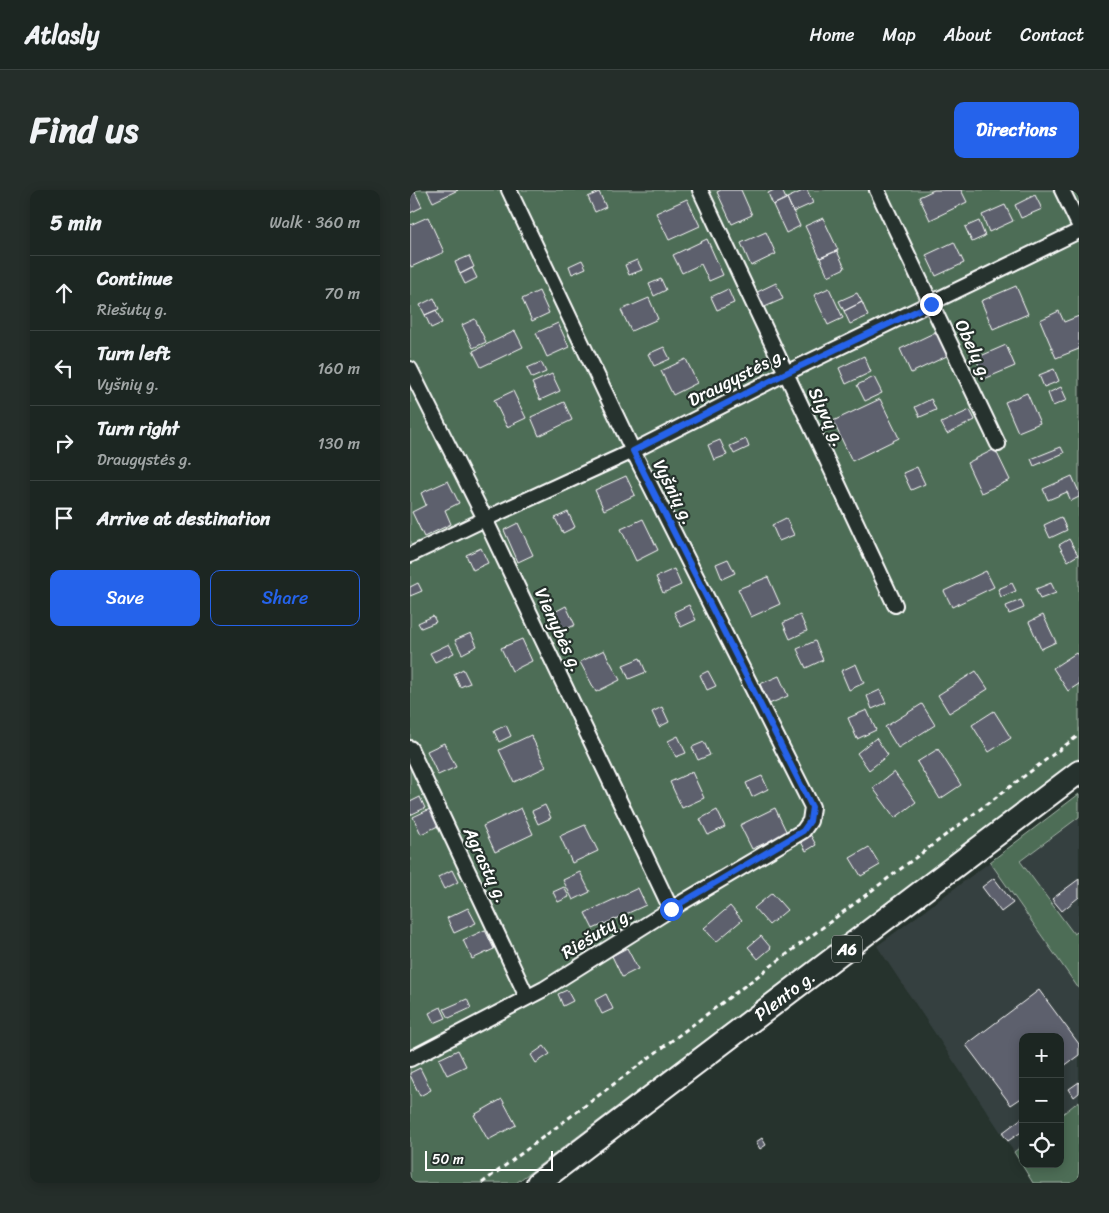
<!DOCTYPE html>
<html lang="en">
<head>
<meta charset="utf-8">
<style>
	body { margin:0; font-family:Sriracha,sans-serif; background:#252e2a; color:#f1f3f6 }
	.controls { position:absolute; right:15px; bottom:15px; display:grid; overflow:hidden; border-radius:10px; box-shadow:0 2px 12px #0003 }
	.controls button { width:45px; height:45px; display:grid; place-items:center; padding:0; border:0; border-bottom:1px solid #3a4340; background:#1c2622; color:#f1f3f6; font:25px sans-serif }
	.scale { position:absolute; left:15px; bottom:12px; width:128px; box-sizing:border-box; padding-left:5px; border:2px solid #fff; border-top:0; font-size:14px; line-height:18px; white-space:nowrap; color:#fff; -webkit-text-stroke:4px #26332d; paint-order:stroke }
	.stop { position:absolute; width:15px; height:15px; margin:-11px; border:4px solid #2563eb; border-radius:50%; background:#fff }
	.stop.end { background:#2563eb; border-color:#fff; box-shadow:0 1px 5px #0008 }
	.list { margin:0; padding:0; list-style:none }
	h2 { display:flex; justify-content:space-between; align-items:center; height:65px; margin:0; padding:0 20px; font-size:21px }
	h2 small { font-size:16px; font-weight:400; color:#a0a5a5 }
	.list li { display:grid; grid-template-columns:32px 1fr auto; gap:15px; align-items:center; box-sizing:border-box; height:75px; padding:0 20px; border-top:1px solid #3a4340 }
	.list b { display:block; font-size:19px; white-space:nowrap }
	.list p { margin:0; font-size:16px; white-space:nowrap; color:#a0a5a5 }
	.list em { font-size:16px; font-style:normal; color:#a0a5a5 }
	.actions { display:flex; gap:10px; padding:15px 20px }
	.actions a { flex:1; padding:11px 0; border:1px solid #2563eb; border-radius:10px; text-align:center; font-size:18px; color:#2563eb }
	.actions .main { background:#2563eb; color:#fff }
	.icon { flex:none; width:28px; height:28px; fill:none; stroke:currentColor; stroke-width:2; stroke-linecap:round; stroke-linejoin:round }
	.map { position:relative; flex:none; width:669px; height:993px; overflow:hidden; border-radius:10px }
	header { display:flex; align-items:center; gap:30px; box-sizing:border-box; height:70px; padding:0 25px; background:#1c2622; border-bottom:1px solid #3a4340 }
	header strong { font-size:24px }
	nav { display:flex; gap:28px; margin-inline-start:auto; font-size:18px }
	.intro { display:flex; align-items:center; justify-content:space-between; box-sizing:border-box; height:120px; padding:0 30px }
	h1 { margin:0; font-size:35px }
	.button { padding:12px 22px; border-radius:10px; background:#2563eb; color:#fff; font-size:18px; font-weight:700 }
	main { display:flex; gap:30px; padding:0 30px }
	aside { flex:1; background:#1c2622; border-radius:10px; box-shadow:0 2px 12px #0003 }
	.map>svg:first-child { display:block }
	.built { fill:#364040 }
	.green { fill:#4e6d57; stroke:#a6b6ab }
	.building { fill:#5d606d; stroke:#fff }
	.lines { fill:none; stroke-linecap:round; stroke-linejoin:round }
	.minor-casing { stroke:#fff; stroke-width:18 }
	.trunk-casing { stroke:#fff; stroke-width:26 }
	.path { stroke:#fff; stroke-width:3; stroke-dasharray:5 4; stroke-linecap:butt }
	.minor { stroke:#26332d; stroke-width:14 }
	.trunk { stroke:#26332d; stroke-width:22 }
	.route { stroke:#2563eb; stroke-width:6 }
	.labels { text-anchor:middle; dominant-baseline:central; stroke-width:4.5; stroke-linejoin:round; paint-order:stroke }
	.shield { fill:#26332d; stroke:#bec2c0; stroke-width:1 }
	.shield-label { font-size:16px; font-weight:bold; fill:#fff }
	.street-label { font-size:18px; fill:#fff; stroke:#26332d }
</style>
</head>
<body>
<header>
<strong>Atlasly</strong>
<nav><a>Home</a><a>Map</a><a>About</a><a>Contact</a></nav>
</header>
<div class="intro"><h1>Find us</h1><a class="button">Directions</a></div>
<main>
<aside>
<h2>5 min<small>Walk · 360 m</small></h2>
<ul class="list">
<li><svg class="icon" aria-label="ahead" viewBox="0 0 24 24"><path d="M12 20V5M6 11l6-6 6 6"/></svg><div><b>Continue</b><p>Riešutų g.</p></div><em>70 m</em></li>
<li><svg class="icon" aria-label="left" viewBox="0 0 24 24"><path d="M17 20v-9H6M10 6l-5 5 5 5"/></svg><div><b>Turn left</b><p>Vyšnių g.</p></div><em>160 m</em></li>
<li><svg class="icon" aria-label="right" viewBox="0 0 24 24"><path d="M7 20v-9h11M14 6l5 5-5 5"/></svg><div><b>Turn right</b><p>Draugystės g.</p></div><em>130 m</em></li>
<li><svg class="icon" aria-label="arrive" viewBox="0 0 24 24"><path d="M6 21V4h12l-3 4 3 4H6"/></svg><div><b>Arrive at destination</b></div></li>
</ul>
<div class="actions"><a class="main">Save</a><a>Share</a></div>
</aside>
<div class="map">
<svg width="669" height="993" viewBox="0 0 669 993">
	<rect width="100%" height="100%" fill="#26332d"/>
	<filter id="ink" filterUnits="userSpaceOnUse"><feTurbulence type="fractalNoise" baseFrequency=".02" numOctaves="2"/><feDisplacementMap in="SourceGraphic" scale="10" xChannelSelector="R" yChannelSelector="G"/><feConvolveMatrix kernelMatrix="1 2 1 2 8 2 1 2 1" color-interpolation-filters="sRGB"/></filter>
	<g filter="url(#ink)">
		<path class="built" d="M669 627V741L664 744 610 671Z
			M580 672 669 799V911L650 926V847H613V955L604 962 467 756Z"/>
		<path class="green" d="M0 0H669V568L106 993H0Z
			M669 604V627L610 671 664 744 669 741V799L580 672Z
			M669 911V993H623L604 962 613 955V974H650V926Z"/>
		<path class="building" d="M0 0H4L12 17 0 23Z
			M17 0H48L23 12Z
			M311 0H331L342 25 322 34 307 2Z
			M364 0H372L376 9 363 15 358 3Z
			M395 0H397L403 13 383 22 377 8Z
			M524 0H551L557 12 520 30 509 7Z
			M189 2 196 17 185 22 178 7Z
			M625 5 632 19 611 28 605 15Z
			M377 8 390 36 376 43 363 15Z
			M277 9 290 36 259 50 246 23Z
			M595 15 603 31 579 42 572 25Z
			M18 27 34 62 1 77 0 74V35Z
			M413 28 428 60 410 68 395 36Z
			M569 31 575 46 562 52 555 37Z
			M356 42 366 64 341 76 331 53Z
			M297 49 313 85 299 91 291 74 272 83 263 65Z
			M544 52 554 73 526 86 516 65Z
			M427 61 435 78 418 86 410 68Z
			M59 66 64 77 50 84 45 72Z
			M172 70 176 78 162 84 159 76Z
			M227 70 232 80 219 85 215 75Z
			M62 78 67 88 55 94 50 84Z
			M251 89 256 100 244 106 239 94Z
			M366 93 373 109 350 119 343 104Z
			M606 96 618 124 583 139 571 111Z
			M419 98 433 128 418 135 404 105Z
			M318 99 324 113 307 120 301 107Z
			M129 101 139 123 122 131 112 109Z
			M447 103 452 112 434 121 429 111Z
			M24 108 29 119 15 125 10 115Z
			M239 108 248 129 221 141 211 120Z
			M452 112 458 126 440 134 434 121Z
			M26 120 32 133 21 138 15 125Z
			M649 121 654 132 669 126V159L646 168 630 130Z
			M65 129 76 152 63 158 52 135Z
			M148 133 159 157 137 167 126 143Z
			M105 141 113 157 71 177 63 161Z
			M528 141 539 165 501 183 490 159Z
			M596 155 605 176 574 189 566 168Z
			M254 157 260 169 244 176 238 164Z
			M454 166 461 182 436 194 429 178Z
			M276 169 287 193 263 205 251 181Z
			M131 172 136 182 122 188 117 178Z
			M644 179 649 191 634 197 629 185Z
			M142 184 150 201 130 210 122 193Z
			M464 187 472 203 455 211 447 195Z
			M651 197 657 210 643 216 638 203Z
			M103 201 116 228 97 237 84 210Z
			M617 203 630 233 608 242 595 212Z
			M470 209 489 248 442 271 423 231Z
			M521 209 526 220 510 227 505 217Z
			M154 212 162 230 129 246 121 227Z
			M560 220 565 230 537 244 531 233Z
			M336 249 339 257 324 264 320 256Z
			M310 250 317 265 304 270 298 255Z
			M651 257 654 263 624 276 621 269Z
			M585 259 600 290 571 303 557 273Z
			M507 277 515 294 501 300 493 283Z
			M216 286 225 305 194 320 185 300Z
			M662 286 669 302V307L661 311 657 302 638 310 633 299Z
			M38 291 49 313 35 320 41 334 14 347 2 322 16 315 11 303Z
			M158 322 165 337 153 343 145 328Z
			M651 327 657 340 640 348 634 335Z
			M376 328 384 345 369 351 362 335Z
			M233 329 248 360 226 371 211 339Z
			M108 333 123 365 108 372 94 340Z
			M659 349 668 365 658 371 649 355Z
			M71 358 78 373 63 380 56 365Z
			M318 369 325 383 312 389 306 374Z
			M264 379 271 395 253 403 246 387Z
			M576 381 584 397 542 417 534 401Z
			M358 387 370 414 341 427 328 399Z
			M8 393 12 401 0 406V397Z
			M602 393 606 401 591 407 588 399Z
			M641 393 646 403 630 409 626 399Z
			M611 410 614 418 599 424 596 416Z
			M279 415 286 430 271 437 264 422Z
			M156 416 165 435 148 443 139 425Z
			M390 425 397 441 380 449 373 433Z
			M633 425 646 452 631 459 619 432Z
			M23 426 26 432 11 438 8 433Z
			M61 443 67 456 52 464 45 450Z
			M112 449 122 471 102 481 91 458Z
			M405 451 413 470 396 478 387 459Z
			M39 454 44 463 25 472 20 463Z
			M194 460 210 490 186 502 170 472Z
			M666 463 669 467V494L658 501 643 478Z
			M230 468 236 482 219 489 213 475Z
			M446 474 454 493 439 500 431 481Z
			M53 479 60 493 50 497 44 484Z
			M298 481 306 496 297 500 290 485Z
			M566 481 578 499 539 523 528 505Z
			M369 486 378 506 359 514 350 494Z
			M470 500 476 513 462 519 457 506Z
			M512 514 525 535 488 558 475 537Z
			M252 517 259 532 249 537 242 522Z
			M457 520 466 540 447 549 438 528Z
			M584 521 601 548 579 562 562 535Z
			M96 535 101 546 89 552 84 541Z
			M121 545 136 577 104 592 89 560Z
			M268 546 276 563 266 567 258 551Z
			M466 548 478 565 459 580 447 563Z
			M294 552 300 565 288 570 282 557Z
			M34 553 46 577 28 585 17 561Z
			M528 559 551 595 530 609 507 572Z
			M282 582 294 608 272 618 260 592Z
			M484 582 506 612 485 628 463 598Z
			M352 586 358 599 342 607 336 593Z
			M10 607 15 618 0 625V612Z
			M135 615 141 628 128 634 122 621Z
			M111 618 123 644 85 662 73 636Z
			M365 618 377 643 342 659 330 635Z
			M20 619 28 636 11 644 3 627Z
			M307 620 315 637 298 645 290 629Z
			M175 635 188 661 162 673 150 646Z
			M400 644 406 655 396 661 390 650Z
			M459 657 470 675 451 686 440 668Z
			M42 680 48 692 34 699 28 687Z
			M170 682 180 702 163 710 153 690Z
			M584 688 603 713 591 722 572 697Z
			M669 689V707L652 721 642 709Z
			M154 697 159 707 148 712 143 702Z
			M228 698 236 715 183 739 175 723Z
			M362 703 377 720 359 735 344 718Z
			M320 716 332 730 306 752 294 738Z
			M58 718 66 733 44 743 37 728Z
			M75 740 84 759 62 769 53 750Z
			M351 746 361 758 348 769 338 757Z
			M217 758 228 779 212 787 202 766Z
			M157 800 163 811 153 816 148 804Z
			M629 800 669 854V865L650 879V847H613V907L601 915 556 855Z
			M196 804 203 819 192 824 185 810Z
			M57 809 61 818 39 828 34 819Z
			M31 817 36 828 24 833 19 823Z
			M134 856 140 864 126 873 121 865Z
			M48 860 56 876 37 885 29 869Z
			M10 878 21 900 10 906 0 885V883Z
			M669 892V903L664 907 659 899Z
			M92 909 106 935 78 950 64 925Z
			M612 928 613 941 598 951 592 943Z
			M352 948 356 955 350 959 346 952Z"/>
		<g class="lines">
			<g class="minor-casing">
				<path id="minor" d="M290 0 485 415
					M467 0 588 254
					M652 0 669 35
					M0 179 75 329 261 719
					M0 365 75 329 223 261 376 183 669 41
					M0 558 117 807
					M0 869 134 799 261 719 393 641 400 631 402 617 223 261 99 0"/>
			</g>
			<g class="trunk-casing">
				<g id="trunk">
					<path id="s1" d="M128 993 669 582"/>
				</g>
			</g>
			<path class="path" d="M72 993 669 545"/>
			<use href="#minor" class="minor"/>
			<use href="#trunk" class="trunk"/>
		</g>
	</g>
	<g class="lines" filter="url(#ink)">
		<path class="route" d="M261 719 393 641 400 631 402 617 223 261 376 183 521 114"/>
	</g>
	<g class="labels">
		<rect class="shield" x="422" y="745.5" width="30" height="27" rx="4"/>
		<g class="shield-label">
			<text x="437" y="759">A6</text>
		</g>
		<g class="street-label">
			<text transform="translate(564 160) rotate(65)">Obelų g.</text>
			<text transform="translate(327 187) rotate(-27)">Draugystės g.</text>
			<text transform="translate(417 227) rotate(65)">Slyvų g.</text>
			<text transform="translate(264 302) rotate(63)">Vyšnių g.</text>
			<text transform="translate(149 440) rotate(65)">Vienybės g.</text>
			<text transform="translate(76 675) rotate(65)">Agrastų g.</text>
			<text transform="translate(187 743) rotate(-32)">Riešutų g.</text>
			<text stroke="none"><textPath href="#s1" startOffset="310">Plento g.</textPath></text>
		</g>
	</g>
</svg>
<div class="controls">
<button>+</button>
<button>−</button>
<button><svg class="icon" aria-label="locate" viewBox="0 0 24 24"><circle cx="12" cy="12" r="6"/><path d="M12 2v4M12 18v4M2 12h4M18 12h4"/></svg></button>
</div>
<div class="scale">50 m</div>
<div class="stop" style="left:261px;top:719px"></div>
<div class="stop end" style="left:521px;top:114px"></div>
</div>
</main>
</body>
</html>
